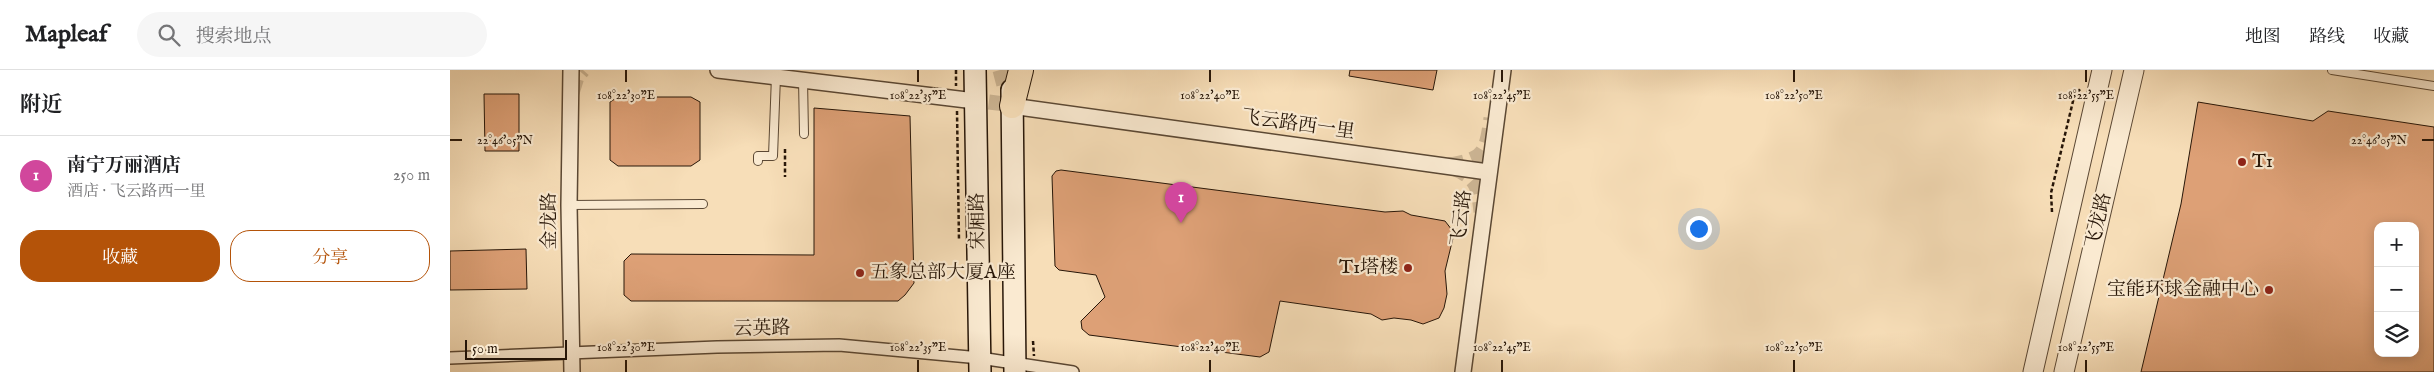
<!DOCTYPE html>
<html lang="zh">
<head>
<meta charset="utf-8">
<style>
	body { margin:0; font-family:"IM FELL English","Noto Serif SC",serif; background:#f6f6f6; color:#202124 }
	.controls { position:absolute; right:15px; bottom:15px; display:grid; overflow:hidden; border-radius:10px; box-shadow:0 2px 12px #0003 }
	.controls button { width:45px; height:45px; display:grid; place-items:center; padding:0; border:0; border-bottom:1px solid #e0e0e0; background:#fff; color:#202124; font:25px sans-serif }
	.scale { position:absolute; left:15px; bottom:12px; width:102px; box-sizing:border-box; padding-left:5px; border:2px solid #271608; border-top:0; font-size:14px; line-height:18px; white-space:nowrap; color:#271608; -webkit-text-stroke:4px #faead1; paint-order:stroke }
	.you { position:absolute; left:1248px; top:158px; width:18px; height:18px; margin:-12px; border:4px solid #fff; border-radius:50%; background:#1a73e8; box-shadow:0 0 0 8px #1a73e833 }
	.badge { display:grid; place-items:center; width:32px; height:32px; border-radius:50%; background:#b45309; color:#fff; font-size:16px; font-weight:700 }
	.pin { position:absolute; translate:-50% -41px; filter:drop-shadow(0 1px 2px #0008) }
	.pin::after { content:''; position:absolute; top:26px; width:18px; height:15px; background:inherit; clip-path:polygon(0 0,100% 0,50% 100%) }
	.list { margin:0; padding:0; list-style:none }
	h2 { display:flex; justify-content:space-between; align-items:center; height:65px; margin:0; padding:0 20px; font-size:21px }
	h2 small { font-size:16px; font-weight:400; color:#757577 }
	.list li { display:grid; grid-template-columns:32px 1fr auto; gap:15px; align-items:center; box-sizing:border-box; height:80px; padding:0 20px; border-top:1px solid #e0e0e0 }
	.list b { display:block; font-size:19px; white-space:nowrap }
	.list p { margin:0; font-size:16px; white-space:nowrap; color:#757577 }
	.list em { font-size:16px; font-style:normal; color:#757577 }
	.actions { display:flex; gap:10px; padding:15px 20px }
	.actions a { flex:1; padding:11px 0; border:1px solid #b45309; border-radius:20px; text-align:center; font-size:18px; color:#b45309 }
	.actions .main { background:#b45309; color:#fff }
	.icon { flex:none; width:28px; height:28px; fill:none; stroke:currentColor; stroke-width:2; stroke-linecap:round; stroke-linejoin:round }
	.map { position:relative; flex:none; width:1984px; height:302px; overflow:hidden }
	header { display:flex; align-items:center; gap:30px; box-sizing:border-box; height:70px; padding:0 25px; background:#fff; border-bottom:1px solid #e0e0e0 }
	header strong { font-size:24px }
	nav { display:flex; gap:28px; margin-inline-start:auto; font-size:18px }
	.search { width:350px; height:45px; background:#f6f6f6; display:flex; align-items:center; gap:12px; box-sizing:border-box; padding:0 18px; border-radius:28px; color:#757577; font-size:19px }
	main { display:flex }
	aside { flex:1; background:#fff }
	.map>svg:first-child { display:block }
	.building { fill:#dda076; stroke:#271608; fill-rule:evenodd }
	.lines { fill:none; stroke-linecap:round; stroke-linejoin:round }
	.minor-tunnel { stroke:#cdb695; stroke-width:15; stroke-dasharray:15 8; stroke-linecap:butt }
	.service-casing { stroke:#5b4834; stroke-width:10 }
	.pedestrian-casing { stroke:#5b4834; stroke-width:14 }
	.minor-casing { stroke:#5b4834; stroke-width:18 }
	.tertiary-casing { stroke:#5b4834; stroke-width:21 }
	.secondary-casing { stroke:#271608; stroke-width:24 }
	.primary-casing { stroke:#271608; stroke-width:26 }
	.path { stroke:#271608; stroke-width:2.5; stroke-dasharray:4 2.5; stroke-linecap:butt }
	.service { stroke:#faead1; stroke-width:8 }
	.pedestrian { stroke:#faead1; stroke-width:11 }
	.minor { stroke:#faead1; stroke-width:15 }
	.tertiary { stroke:#faead1; stroke-width:19 }
	.secondary { stroke:#faead1; stroke-width:21 }
	.primary { stroke:#f7deb8; stroke-width:24 }
	.ticks { fill:none; stroke:#271608; stroke-width:2 }
	.poi-dot { fill:#8f2418; stroke:#faead1; stroke-width:2 }
	.labels { text-anchor:middle; dominant-baseline:central; stroke-width:4.5; stroke-linejoin:round; paint-order:stroke }
	.street-label { font-size:19px; fill:#271608; stroke:#faead1 }
	.poi-label { font-size:19px; fill:#271608; stroke:#faead1; text-anchor:start }
	.ticks-label { font-size:12px; text-anchor:middle; fill:#271608; stroke:#faead1; stroke-width:4.5; stroke-linejoin:round; paint-order:stroke }
</style>
</head>
<body>
<header>
<strong>Mapleaf</strong>
<div class="search"><svg class="icon" aria-label="search" viewBox="0 0 24 24"><circle cx="10" cy="10" r="6"/><path d="M15 15l6 6"/></svg>搜索地点</div>
<nav><a>地图</a><a>路线</a><a>收藏</a></nav>
</header>
<main>
<aside>
<h2>附近<small></small></h2>
<ul class="list">
<li><span class="badge" style="background:#d1479c">1</span><div><b>南宁万丽酒店</b><p>酒店 · 飞云路西一里</p></div><em>250 m</em></li>
</ul>
<div class="actions"><a class="main">收藏</a><a>分享</a></div>
</aside>
<div class="map">
<svg width="1984" height="302" viewBox="0 0 1984 302">
	<rect width="100%" height="100%" fill="#f7deb8"/>
	<filter id="stains"><feTurbulence type="fractalNoise" baseFrequency=".004" numOctaves="4"/><feColorMatrix values="0 0 0 0 .2 0 0 0 0 .09 0 0 0 0 .02 0 0 0 .5 -.17"/></filter>
	<radialGradient id="worn" r=".72"><stop offset=".6" stop-color="#630" stop-opacity="0"/><stop offset="1" stop-color="#630" stop-opacity=".3"/></radialGradient>
	<path class="building" d="M900 0H987L983 20 899 6Z
		M34 24H69V81H35Z
		M168 27H241L250 32V90L241 96H168L160 90V32Z
		M1748 32 1863 51 1878 41 1984 57V302H1691L1731 134ZM1928 156H1965V283H1928Z
		M364 38 460 46 464 213 455 225 448 231H181L174 225V191L181 184 364 185Z
		M611 100 935 142 953 141 961 145 995 151 1002 160 1003 168 995 201 997 224 994 238 989 248 973 254 961 250 944 248 932 250 921 244 830 231 819 282 810 287 639 265 632 259 631 251 655 227 646 205 609 200 605 196 602 106 606 101Z
		M76 179 77 219 0 220V181Z"/>
	<g class="lines">
		<path class="minor-tunnel" d="M550 0 555 19 566 30
			M122 23 127 7 133 0
			M516 29 570 36
			M999 95C1034 89 1036 84 1041 48
			M1003 98C1028 109 1028 116 1031 142"/>
		<g class="service-casing">
			<path id="service" d="M1882 0 1984 16
				M353 9 354 64
				M308 91V86H323L326 6
				M119 135 253 134"/>
		</g>
		<g class="pedestrian-casing">
			<path id="pedestrian" d="M0 288 267 277 389 275 530 288 623 302"/>
		</g>
		<g class="minor-casing">
			<path id="minor" d="M121 0 119 135 122 302
				M268 0 525 31
				M562 36 1038 102
				M1013 302 1053 0"/>
		</g>
		<g class="tertiary-casing">
			<path id="tertiary" d="M1583 302 1652 0
				M1614 302 1684 0"/>
		</g>
		<g class="secondary-casing">
			<path id="secondary" d="M525 0 530 302
				M562 20 565 302"/>
		</g>
		<g class="primary-casing">
			<path id="primary" d="M562 36 571 0"/>
		</g>
		<path class="path" d="M506 0V16
			M507 41 509 171
			M335 79V107
			M1602 142 1601 123 1624 27 1631 18
			M583 271 584 286"/>
		<use href="#service" class="service"/>
		<use href="#pedestrian" class="pedestrian"/>
		<use href="#minor" class="minor"/>
		<use href="#tertiary" class="tertiary"/>
		<use href="#secondary" class="secondary"/>
		<use href="#primary" class="primary"/>
	</g>
	<path class="ticks" d="M176 0V12M468 0V12M760 0V12M1052 0V12M1344 0V12M1636 0V12M0 70H12M1972 70H1984M176 290V302M468 290V302M760 290V302M1052 290V302M1344 290V302M1636 290V302"/>
	<g class="poi-dot">
		<circle cx="1792" cy="92" r="5"/>
		<circle cx="958" cy="198" r="5"/>
		<circle cx="410" cy="203" r="5"/>
		<circle cx="1819" cy="220" r="5"/>
	</g>
	<g class="labels">
		<g class="street-label">
			<text transform="translate(848 55) rotate(8)">飞云路西一里</text>
			<text transform="translate(1012 148) rotate(-83)">飞云路</text>
			<text transform="translate(100 151) rotate(-90)">金龙路</text>
			<text transform="translate(528 151) rotate(-91)">宋厢路</text>
			<text transform="translate(1649 151) rotate(-77)">飞龙路</text>
			<text transform="translate(312 259) rotate(-1)">云英路</text>
		</g>
		<g class="poi-label">
			<text x="1802" y="92">T1</text>
			<text x="948" y="198" text-anchor="end">T1塔楼</text>
			<text x="420" y="203">五象总部大厦A座</text>
			<text x="1809" y="220" text-anchor="end">宝能环球金融中心</text>
		</g>
	</g>
	<g class="ticks-label">
		<text x="176" y="29">108°22'30"E</text>
		<text x="468" y="29">108°22'35"E</text>
		<text x="760" y="29">108°22'40"E</text>
		<text x="1052" y="29">108°22'45"E</text>
		<text x="1344" y="29">108°22'50"E</text>
		<text x="1636" y="29">108°22'55"E</text>
		<text x="55" y="74">22°46'05"N</text>
		<text x="1929" y="74">22°46'05"N</text>
		<text x="176" y="281">108°22'30"E</text>
		<text x="468" y="281">108°22'35"E</text>
		<text x="760" y="281">108°22'40"E</text>
		<text x="1052" y="281">108°22'45"E</text>
		<text x="1344" y="281">108°22'50"E</text>
		<text x="1636" y="281">108°22'55"E</text>
	</g>
	<rect width="100%" height="100%" filter="url(#stains)"/>
	<rect width="100%" height="100%" fill="url(#worn)"/>
</svg>
<div class="controls">
<button>+</button>
<button>−</button>
<button><svg class="icon" aria-label="layers" viewBox="0 0 24 24"><path d="M12 4l9 5-9 5-9-5zM3 14l9 5 9-5"/></svg></button>
</div>
<div class="scale">50 m</div>
<div class="you"></div>
<div class="pin badge" style="left:731px;top:153px;background:#d1479c">1</div>
</div>
</main>
</body>
</html>
